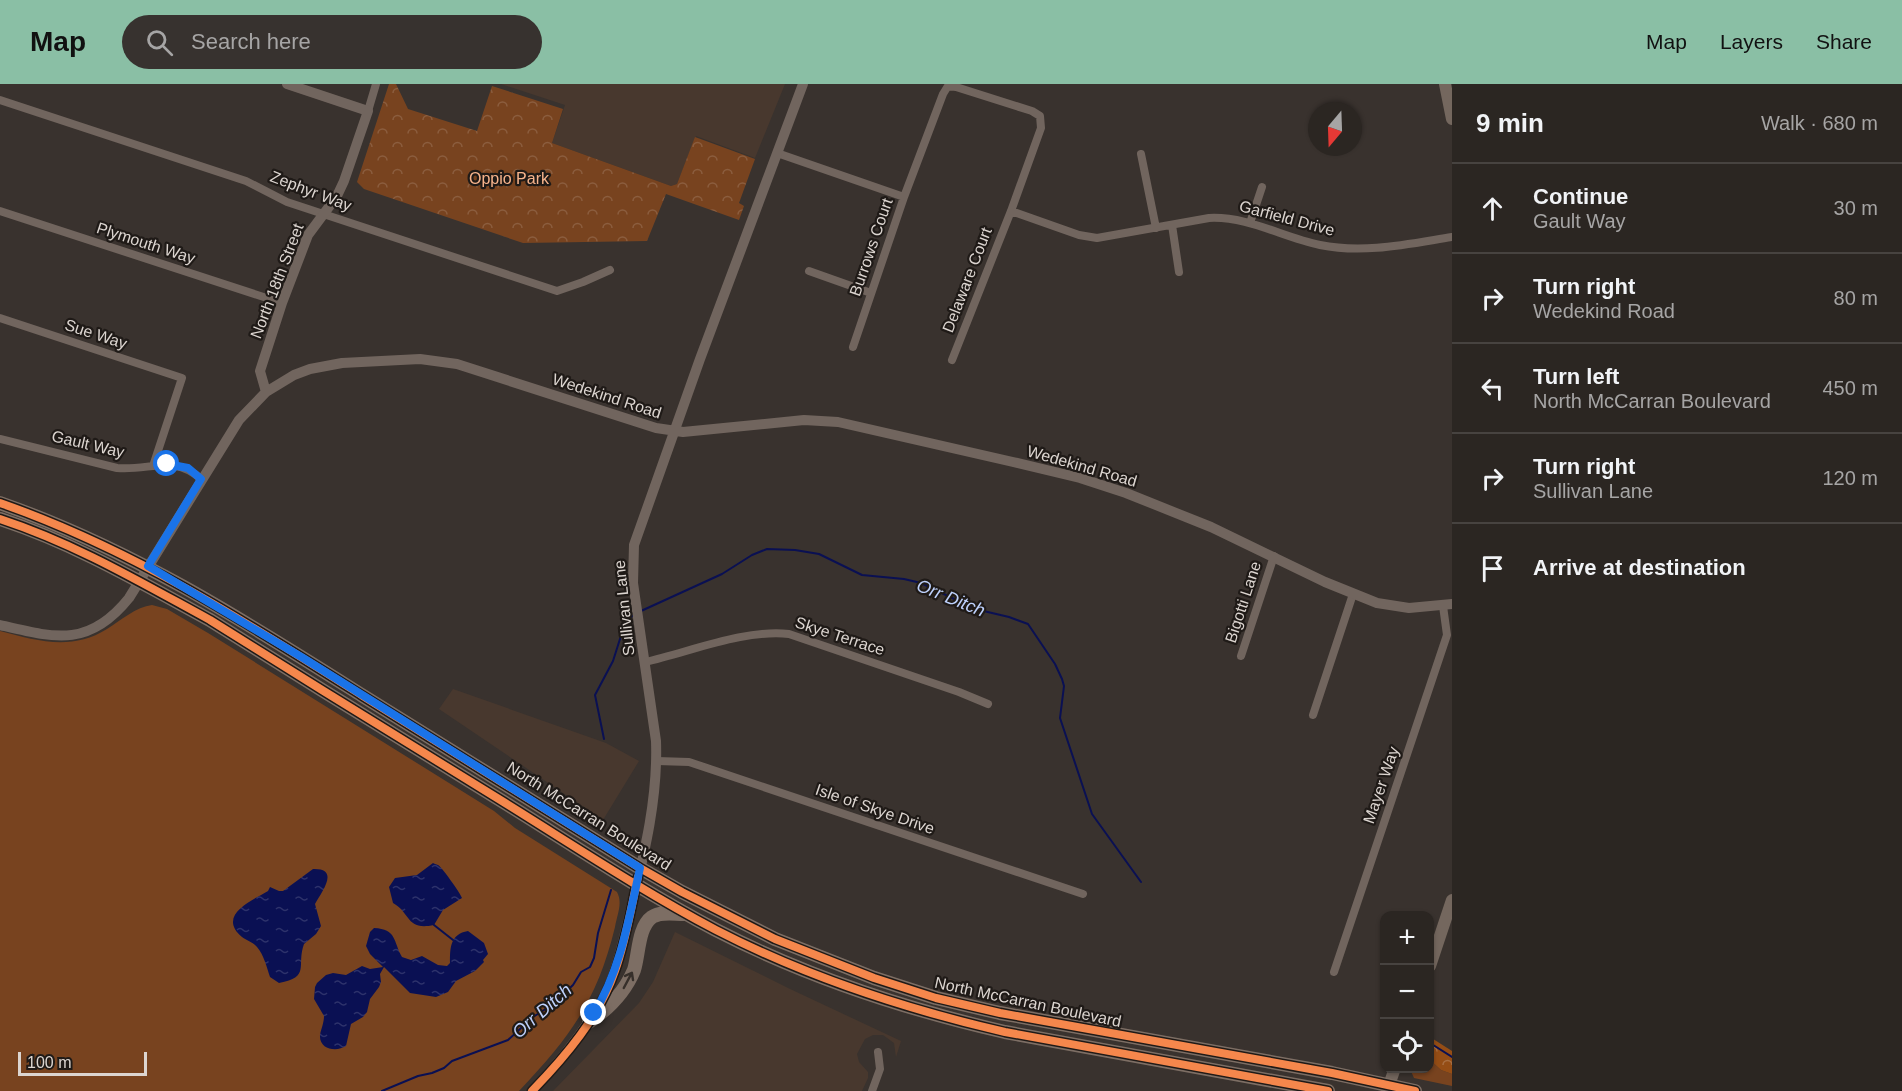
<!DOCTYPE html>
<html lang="en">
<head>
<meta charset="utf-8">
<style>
	body { margin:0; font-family:Arial,sans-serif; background:#37322f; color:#f1f3f6 }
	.controls { position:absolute; right:18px; bottom:18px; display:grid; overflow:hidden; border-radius:12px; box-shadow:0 2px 4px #0004 }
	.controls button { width:54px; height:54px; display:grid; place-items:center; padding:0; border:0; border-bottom:2px solid #474340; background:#2b2622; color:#f1f3f6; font:30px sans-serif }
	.compass { position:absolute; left:1308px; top:18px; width:54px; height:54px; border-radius:50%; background:#2b2622; box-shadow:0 2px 4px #0004; rotate:199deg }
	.scale { position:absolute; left:18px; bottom:15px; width:129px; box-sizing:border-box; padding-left:6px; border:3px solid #dcd5d0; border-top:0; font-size:16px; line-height:21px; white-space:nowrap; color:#dcd5d0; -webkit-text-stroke:4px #1f1a17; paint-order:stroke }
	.stop { position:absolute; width:18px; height:18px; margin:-14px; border:4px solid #1a73e8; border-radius:50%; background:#fff }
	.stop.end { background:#1a73e8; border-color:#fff; box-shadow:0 2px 6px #0008 }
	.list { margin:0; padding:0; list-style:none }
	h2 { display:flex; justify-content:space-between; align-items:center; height:78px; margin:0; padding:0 24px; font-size:26px }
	h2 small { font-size:20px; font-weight:400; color:#a6a5a5 }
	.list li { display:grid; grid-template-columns:39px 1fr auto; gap:18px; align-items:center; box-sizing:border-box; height:90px; padding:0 24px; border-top:2px solid #474340 }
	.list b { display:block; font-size:22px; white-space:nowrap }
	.list p { margin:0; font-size:20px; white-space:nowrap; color:#a6a5a5 }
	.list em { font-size:20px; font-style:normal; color:#a6a5a5 }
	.icon { flex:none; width:33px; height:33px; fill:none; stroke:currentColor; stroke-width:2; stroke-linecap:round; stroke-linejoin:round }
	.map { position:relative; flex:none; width:1452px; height:1007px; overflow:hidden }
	header { display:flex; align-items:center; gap:36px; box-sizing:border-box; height:84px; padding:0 30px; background:#8abfa5; color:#111 }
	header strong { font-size:28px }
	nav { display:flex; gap:33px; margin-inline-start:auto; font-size:21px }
	.search { width:420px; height:54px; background:#37322f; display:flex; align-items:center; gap:15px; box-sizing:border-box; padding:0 21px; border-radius:33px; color:#a6a5a5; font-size:22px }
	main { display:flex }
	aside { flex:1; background:#2b2622 }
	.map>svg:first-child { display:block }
	.built { fill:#48382e }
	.grass { fill:#78431f }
	.forest { fill:url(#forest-crowns) }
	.park { fill:url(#park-crowns) }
	.water { fill:url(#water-ripples) }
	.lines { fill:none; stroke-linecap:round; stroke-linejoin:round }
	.stream { stroke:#0a1053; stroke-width:2 }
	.minor { stroke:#71655e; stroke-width:8 }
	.tertiary { stroke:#71655e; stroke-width:10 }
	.secondary { stroke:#74675e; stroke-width:12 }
	.primary { stroke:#7d6e64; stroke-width:14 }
	.cycleway-casing { stroke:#1f1a17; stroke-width:11 }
	.cycleway { stroke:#f5874c; stroke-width:8 }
	.oneway { stroke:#362f2a }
	.route { stroke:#1a73e8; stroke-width:8 }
	.labels { text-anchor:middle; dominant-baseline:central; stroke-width:4.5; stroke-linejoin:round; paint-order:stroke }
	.park-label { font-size:16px; fill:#f8b48c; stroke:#1f1a17 }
	.street-label { font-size:16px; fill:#dcd5d0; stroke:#1f1a17 }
	.water-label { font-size:18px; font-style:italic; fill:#bdd0fb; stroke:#1f1a17 }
</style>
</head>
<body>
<header>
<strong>Map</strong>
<div class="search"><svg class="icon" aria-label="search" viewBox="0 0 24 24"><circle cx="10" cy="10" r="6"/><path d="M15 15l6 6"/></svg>Search here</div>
<nav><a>Map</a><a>Layers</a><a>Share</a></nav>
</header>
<main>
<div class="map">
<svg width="1452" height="1007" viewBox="0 0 1452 1007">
	<defs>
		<pattern id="forest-crowns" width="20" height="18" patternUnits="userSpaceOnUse" patternTransform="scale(1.5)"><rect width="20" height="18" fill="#954d15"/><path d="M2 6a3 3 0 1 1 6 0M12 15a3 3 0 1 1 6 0" fill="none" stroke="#a86e41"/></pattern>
		<pattern id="park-crowns" width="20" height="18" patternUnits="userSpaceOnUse" patternTransform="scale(1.5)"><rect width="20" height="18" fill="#78431f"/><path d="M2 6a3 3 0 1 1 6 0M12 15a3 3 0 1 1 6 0" fill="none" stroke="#8b5d3e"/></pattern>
		<pattern id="water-ripples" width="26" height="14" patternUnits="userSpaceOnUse" patternTransform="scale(1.5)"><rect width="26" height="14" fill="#0a1053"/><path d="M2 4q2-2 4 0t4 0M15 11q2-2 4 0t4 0" fill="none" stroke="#2d326b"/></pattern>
	</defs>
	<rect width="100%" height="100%" fill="#39322e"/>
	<path class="built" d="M501 0H785L755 74 696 52 677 100 671 102 552 59 565 21Z
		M453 605 606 659 639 677 603 736 439 625Z
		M675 848 788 904 901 957 896 973 894 959 883 951H873L865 955 857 970 859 978 868 988V994L862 1007H553L639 919 653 898Z"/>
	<path class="grass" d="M152 521 167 525 208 549 494 727 515 744 617 808C623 819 617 831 615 843 597 917 570 953 519 1007H0V547C37 557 72 567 107 545 121 536 136 523 152 521Z
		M1430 976 1441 986 1452 990V1002L1414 994 1410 985 1430 984Z"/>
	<path class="forest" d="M1430 953 1452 967V990L1441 986 1430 976Z"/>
	<path class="park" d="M389 0H396L408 25 477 47 492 2 563 25 552 59 671 102 677 100 695 53 755 75 739 119 744 122 739 136 666 110 647 157 523 159 364 105 357 98Z"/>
	<path class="water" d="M433 779C434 780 436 780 438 781 441 782 461 810 462 814L443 826 434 841C406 847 411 829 393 819L389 803 395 794 417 791Z
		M313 785C341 784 321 809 315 820L321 842 316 850 304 860C296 882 311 893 279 899L270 893C267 884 264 871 257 863 253 858 247 857 242 853 216 831 253 816 268 807L270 803 279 807H283Z
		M374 844C397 845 393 857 402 873L411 876 422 872 438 881 447 882 450 879C450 864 450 850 468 847L484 859 488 870 483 876 484 878 475 887 456 897 448 908 436 913 410 909 384 883 380 890 381 898 379 903 370 915 367 928 363 933 351 940 346 962C337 968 319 966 320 951 321 945 324 939 324 932L314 915 315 903 317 899 326 891 333 889 346 891 362 882 370 885 383 883 370 870 366 862 370 848Z"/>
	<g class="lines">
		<path class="stream" d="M641 527 722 490 752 471 767 465 795 466 819 470 862 491 904 495 921 499 975 525 1009 533 1028 540 1055 580 1062 595 1064 602 1060 634 1092 730 1141 798
			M604 655 595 611 613 577 626 536 634 531
			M434 841 453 856
			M1430 959 1452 973
			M382 1007 418 992 432 989 444 984 452 977 508 956 533 933 552 921 573 901 581 888 590 883 594 874 598 849 611 806"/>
		<path class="minor" d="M0 16 246 97 287 118 557 207 583 198 610 186
			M368 27 376 0
			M777 69 904 113
			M1141 70 1156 144
			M0 127 282 219
			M1011 127 1079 151 1097 154 1209 134C1248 132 1282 153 1320 161 1364 170 1408 160 1452 153
			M1250 139 1262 103
			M1172 141 1179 188
			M809 187 871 209
			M0 234 182 294 153 382
			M853 263 904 113 943 10 948 2 956 3 1032 27 1040 32 1041 44 1011 127 952 276
			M0 355 117 384C150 387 174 370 201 395
			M1241 572 1274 472
			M645 578C690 568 744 545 789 550L959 608 988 620
			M1313 631 1353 510
			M657 677 689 678 1083 810
			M1334 888 1447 551 1443 522
			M872 1007 880 985 878 968"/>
		<path class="tertiary" d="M266 308 260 287 282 219 308 151 337 112 344 97 368 27 287 0
			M0 541C55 554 89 564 129 514L239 336 266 308 294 291 310 285 342 279 420 275 457 280 656 344 683 348 804 336 838 338 1013 378 1080 394 1126 409 1211 443 1325 498 1377 519 1409 524 1452 520
			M532 1007C559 979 583 950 602 916 618 886 624 853 632 820 645 767 658 713 656 657L633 499 634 461 700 275 803 0"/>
		<path class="secondary" d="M1445 0 1452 35
			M1430 882 1452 816
			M1387 1007 1395 984"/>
		<path class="primary" d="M0 419C132 465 246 538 363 612 455 669 548 727 640 784L682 808 775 855 874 894 936 914 1000 929 1332 989 1415 1007
			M0 435C76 460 140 498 210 536 307 597 404 657 502 717 573 761 642 807 716 846 807 893 905 925 1005 948L1328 1007
			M589 938C608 925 625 908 634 886 639 870 638 843 652 833 661 827 674 830 684 830"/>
		<g class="cycleway-casing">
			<path id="cycleway" d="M0 419C132 465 246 538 363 612 455 669 548 727 640 784L682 808 775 855 874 894 936 914 1000 929 1332 989 1415 1007
				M0 435C76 460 140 498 210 536 307 597 404 657 502 717 573 761 642 807 716 846 807 893 905 925 1005 948L1328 1007
				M532 1007C566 972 599 933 615 887 626 856 631 824 638 793"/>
		</g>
		<use href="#cycleway" class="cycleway"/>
	</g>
	<defs><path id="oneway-shaft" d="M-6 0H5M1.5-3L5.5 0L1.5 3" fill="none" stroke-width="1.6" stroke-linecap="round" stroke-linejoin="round" transform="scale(1.5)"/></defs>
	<use class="oneway" href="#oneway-shaft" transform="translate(628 896) rotate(-62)"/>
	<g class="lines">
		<path class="route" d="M167 380 188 384 201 395 148 482 303 574 640 784C629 834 621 885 594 929"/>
	</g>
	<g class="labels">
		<g class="park-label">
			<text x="509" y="94">Oppio Park</text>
		</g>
		<g class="street-label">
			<text transform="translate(311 107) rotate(21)">Zephyr Way</text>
			<text transform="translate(1287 134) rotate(15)">Garfield Drive</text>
			<text transform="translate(146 159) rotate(18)">Plymouth Way</text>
			<text transform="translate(871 163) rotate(-71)">Burrows Court</text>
			<text transform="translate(967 196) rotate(-69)">Delaware Court</text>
			<text transform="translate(277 197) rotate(-69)">North 18th Street</text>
			<text transform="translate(96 250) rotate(18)">Sue Way</text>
			<text transform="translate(607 312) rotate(18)">Wedekind Road</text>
			<text transform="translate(88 360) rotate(13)">Gault Way</text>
			<text transform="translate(1082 382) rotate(16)">Wedekind Road</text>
			<text transform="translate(1243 518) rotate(-72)">Bigotti Lane</text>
			<text transform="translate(624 524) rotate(-96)">Sullivan Lane</text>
			<text transform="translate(840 552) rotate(18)">Skye Terrace</text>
			<text transform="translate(1381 701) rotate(-71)">Mayer Way</text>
			<text transform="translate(875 725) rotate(19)">Isle of Skye Drive</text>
			<text transform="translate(589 732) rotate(32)">North McCarran Boulevard</text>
			<text transform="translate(1028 918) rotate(12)">North McCarran Boulevard</text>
		</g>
		<g class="water-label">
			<text transform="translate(951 514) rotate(22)">Orr Ditch</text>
			<text transform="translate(542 927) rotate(-41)">Orr Ditch</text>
		</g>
	</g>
</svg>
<div class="controls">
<button>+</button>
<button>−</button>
<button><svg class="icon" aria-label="locate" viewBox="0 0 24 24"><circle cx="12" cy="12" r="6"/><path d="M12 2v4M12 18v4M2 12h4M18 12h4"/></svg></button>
</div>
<svg class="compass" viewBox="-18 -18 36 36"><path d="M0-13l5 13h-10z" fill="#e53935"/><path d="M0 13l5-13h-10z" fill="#a6a5a5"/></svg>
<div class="scale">100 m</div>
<div class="stop" style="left:167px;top:380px"></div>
<div class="stop end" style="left:594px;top:929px"></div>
</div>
<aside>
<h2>9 min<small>Walk · 680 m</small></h2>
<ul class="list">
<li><svg class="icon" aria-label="ahead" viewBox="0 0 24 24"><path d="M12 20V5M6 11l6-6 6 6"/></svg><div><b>Continue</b><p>Gault Way</p></div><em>30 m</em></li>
<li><svg class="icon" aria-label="right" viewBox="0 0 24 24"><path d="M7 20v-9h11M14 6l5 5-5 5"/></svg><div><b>Turn right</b><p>Wedekind Road</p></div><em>80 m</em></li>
<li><svg class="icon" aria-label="left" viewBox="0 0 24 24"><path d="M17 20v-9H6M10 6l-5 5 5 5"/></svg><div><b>Turn left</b><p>North McCarran Boulevard</p></div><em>450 m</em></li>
<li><svg class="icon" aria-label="right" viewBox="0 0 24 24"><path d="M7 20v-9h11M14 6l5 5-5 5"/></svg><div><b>Turn right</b><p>Sullivan Lane</p></div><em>120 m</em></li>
<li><svg class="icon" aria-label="arrive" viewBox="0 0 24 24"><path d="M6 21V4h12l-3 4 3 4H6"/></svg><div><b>Arrive at destination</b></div></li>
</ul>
</aside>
</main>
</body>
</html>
